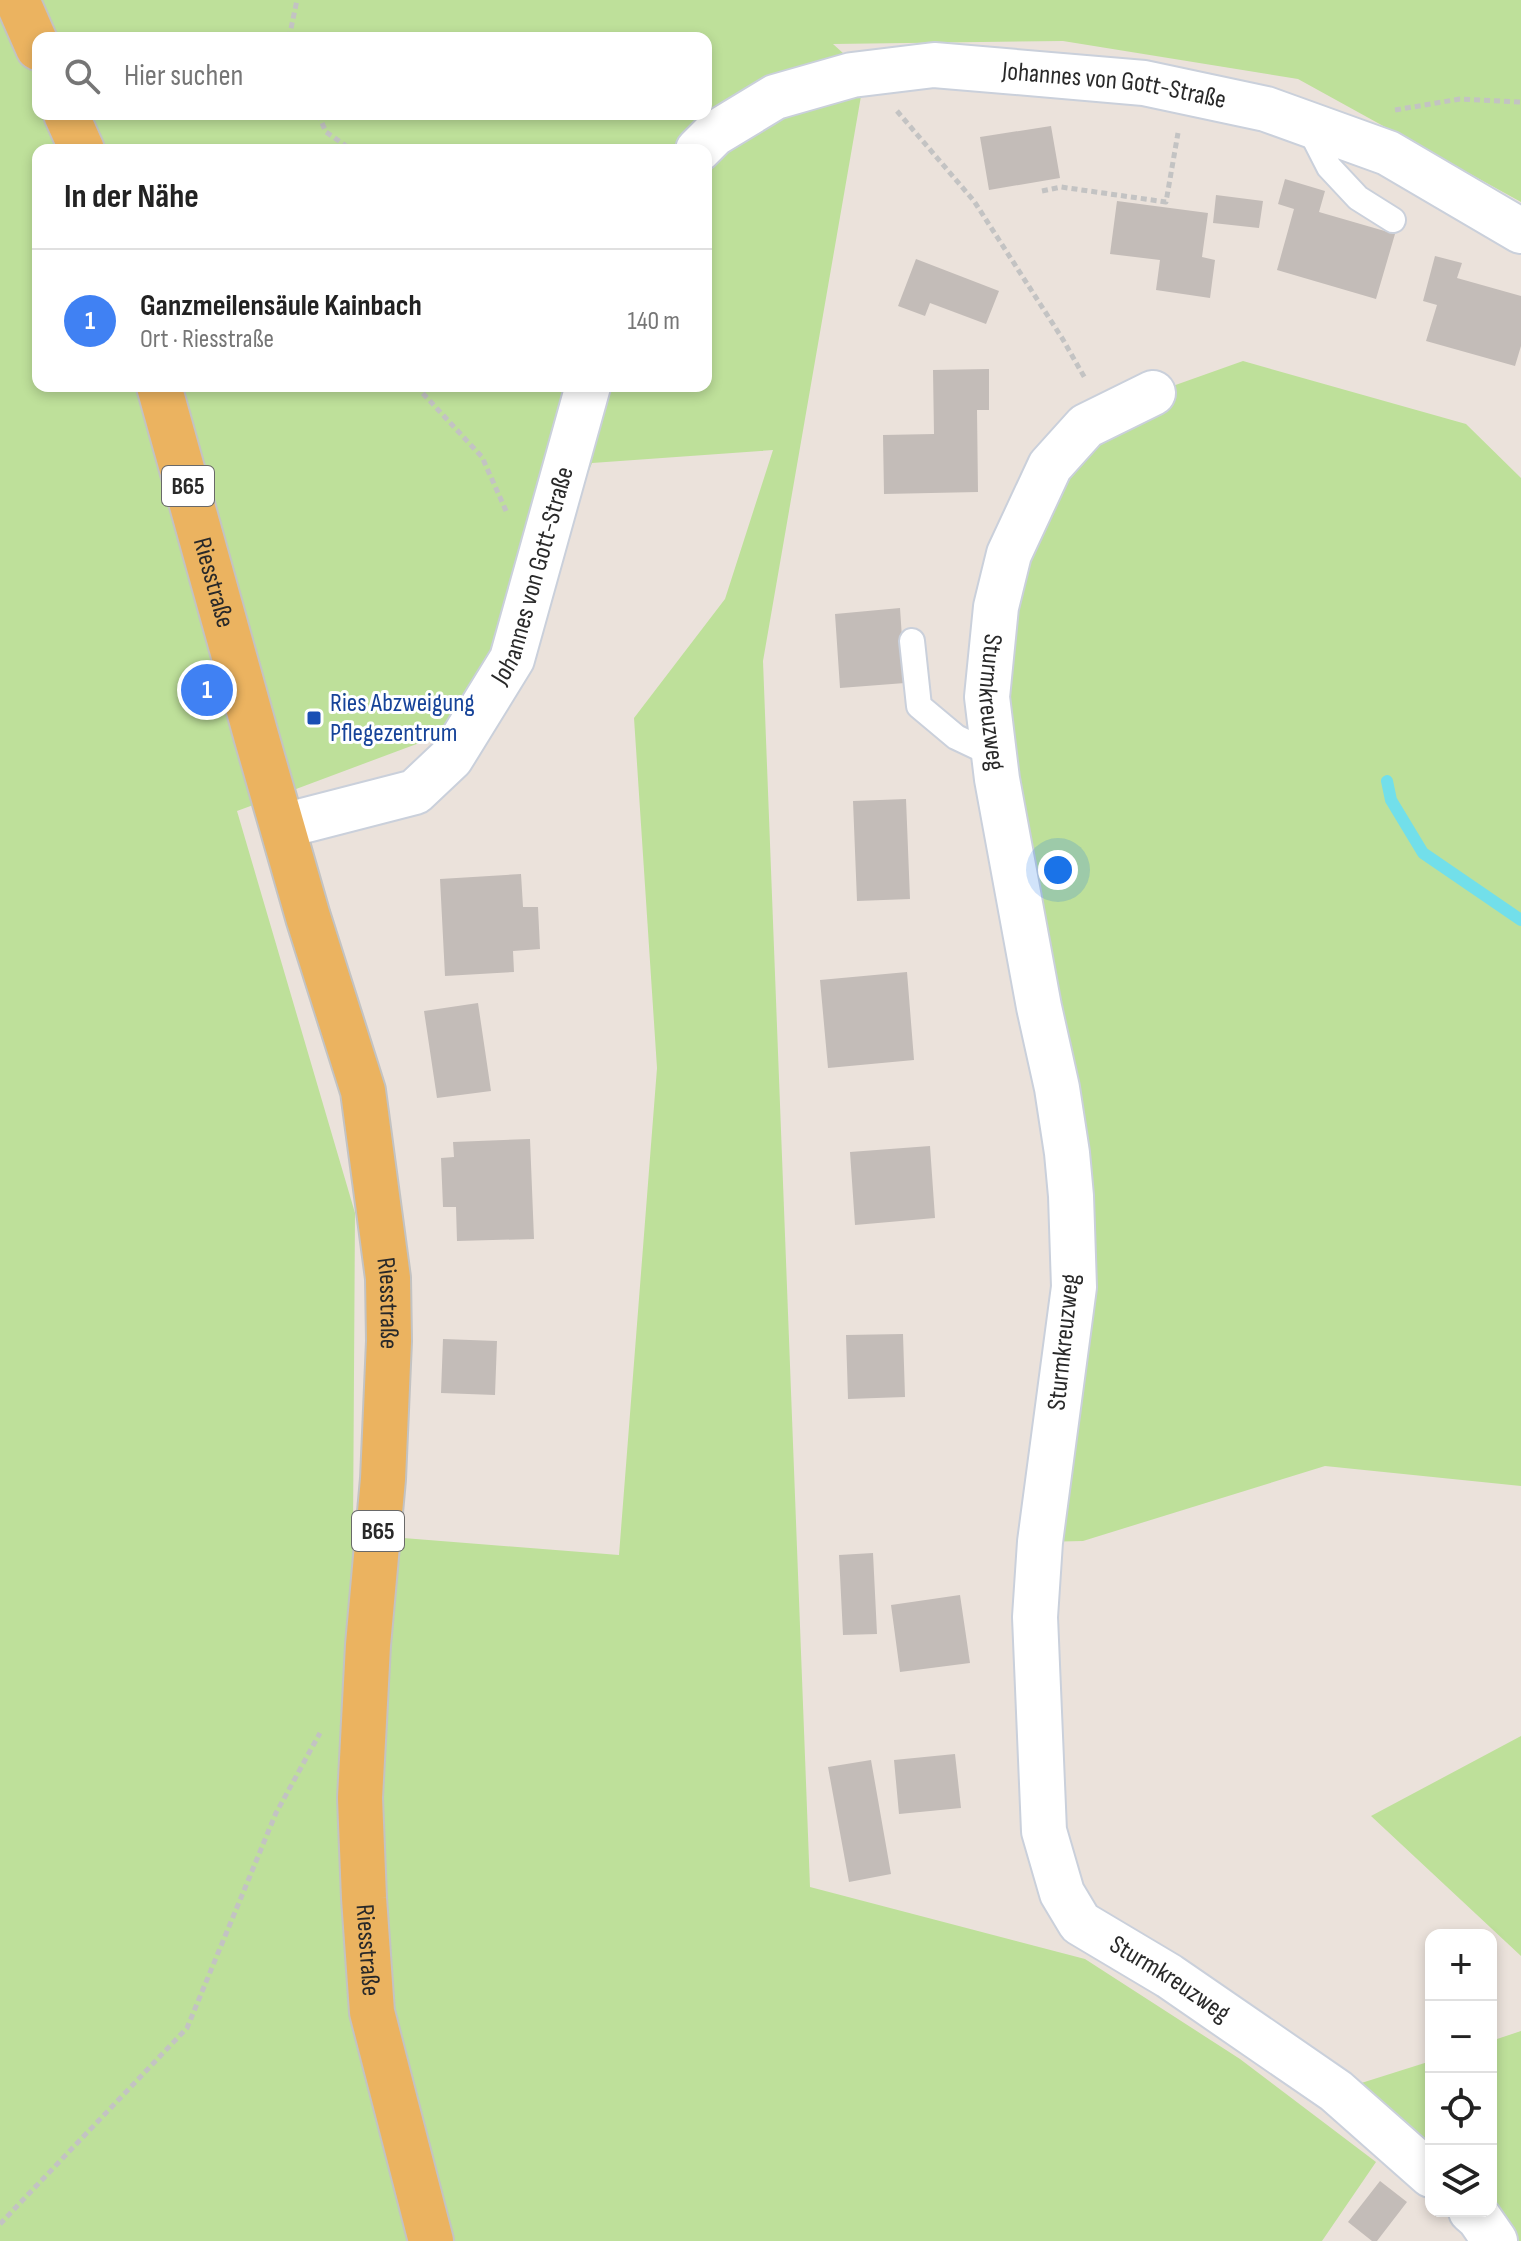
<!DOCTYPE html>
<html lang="de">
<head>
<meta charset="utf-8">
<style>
	body { margin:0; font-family:"Sofia Sans Condensed",sans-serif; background:#f6f6f6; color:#222 }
	.controls { position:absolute; right:24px; bottom:24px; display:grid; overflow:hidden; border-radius:16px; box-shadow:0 4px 12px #0003 }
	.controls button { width:72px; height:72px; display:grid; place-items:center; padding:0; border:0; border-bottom:2px solid #e0e0e0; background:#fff; color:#222; font:40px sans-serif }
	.you { position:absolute; left:1058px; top:870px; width:28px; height:28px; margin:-20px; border:6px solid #fff; border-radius:50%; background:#1a73e8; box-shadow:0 0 0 12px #1a73e833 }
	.badge { display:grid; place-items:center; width:52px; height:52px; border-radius:50%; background:#4081f3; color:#fff; font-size:26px; font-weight:700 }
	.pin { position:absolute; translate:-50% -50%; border:4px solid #fff; box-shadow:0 2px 8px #0006 }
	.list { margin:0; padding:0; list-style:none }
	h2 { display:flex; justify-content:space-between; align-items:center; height:104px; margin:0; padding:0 32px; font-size:34px }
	h2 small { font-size:26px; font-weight:400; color:#767676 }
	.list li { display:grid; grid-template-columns:52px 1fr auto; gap:24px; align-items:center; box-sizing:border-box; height:144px; padding:0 32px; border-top:2px solid #e0e0e0 }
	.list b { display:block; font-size:30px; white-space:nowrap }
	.list p { margin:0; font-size:26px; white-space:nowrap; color:#767676 }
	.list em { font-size:26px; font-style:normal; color:#767676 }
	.icon { flex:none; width:44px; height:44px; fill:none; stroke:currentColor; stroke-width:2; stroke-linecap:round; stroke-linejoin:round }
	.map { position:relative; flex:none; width:1521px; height:2241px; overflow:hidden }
	.search { position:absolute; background:#fff; box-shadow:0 4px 12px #0003; left:32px; top:32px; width:680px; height:88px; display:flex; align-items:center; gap:20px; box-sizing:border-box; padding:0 28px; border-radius:16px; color:#767676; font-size:30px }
	.panel { position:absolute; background:#fff; box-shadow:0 4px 12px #0003; left:32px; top:144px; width:680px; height:248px; border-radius:16px }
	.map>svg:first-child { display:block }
	.green { fill:#bee09a; fill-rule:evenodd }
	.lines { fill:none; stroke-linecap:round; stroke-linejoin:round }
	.stream { stroke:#72dfea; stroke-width:12 }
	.building { fill:#c3bcb8 }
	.lane-casing { stroke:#cad0db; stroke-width:28 }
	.street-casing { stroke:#cad0db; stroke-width:48 }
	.secondary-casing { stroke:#cad0db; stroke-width:48 }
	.primary-casing { stroke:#c3c3c3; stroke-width:48 }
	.path { stroke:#c3c3c3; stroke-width:5; stroke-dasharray:6 4; stroke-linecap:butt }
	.lane { stroke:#fff; stroke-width:24 }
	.street { stroke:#fff; stroke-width:44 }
	.secondary { stroke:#fff; stroke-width:44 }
	.primary { stroke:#ebb360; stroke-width:44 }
	.transit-dot { fill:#1a4fb4; stroke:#fff; stroke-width:3 }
	.labels { text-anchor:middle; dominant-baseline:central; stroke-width:6; stroke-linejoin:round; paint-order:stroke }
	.shield { fill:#fff; stroke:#696969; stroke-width:2 }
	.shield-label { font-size:24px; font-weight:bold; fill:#292929 }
	.street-label { font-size:26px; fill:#292929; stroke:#fff }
	.transit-label { font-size:26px; fill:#164399; stroke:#fff; text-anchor:start }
</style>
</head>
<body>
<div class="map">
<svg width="1521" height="2241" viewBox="0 0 1521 2241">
	<rect width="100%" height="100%" fill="#ebe2db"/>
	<path class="green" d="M0 0H1521V202L1298 79 1063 41 833 44 865 73 763 661 810 1887 1085 1959 1240 2059 1376 2162 1322 2241H0ZM38 38H706V114H38ZM38 150H706V386H38ZM773 450 725 599 634 718 657 1068 619 1555 353 1534 355 1213 237 811 438 736 512 659 592 463Z
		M1243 361 1466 424 1521 478V1486L1325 1466 1083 1541 1040 1542 1074 1287 987 697 1050 466 1153 393Z
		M1521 1736V1956L1371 1816Z
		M1521 2031V2241H1495L1491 2211V2041Z
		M1431 2061V2175L1336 2091Z"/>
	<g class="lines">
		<path class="stream" d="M1387 781 1391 800 1423 853 1521 920"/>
	</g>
	<path class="building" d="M1051 126 1060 178 989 190 980 137Z
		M1285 179 1325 191 1319 212 1395 234 1376 299 1277 270 1294 209 1278 204Z
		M1216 195 1263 201 1259 228 1213 223Z
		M1117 201 1208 213 1202 257 1215 260 1210 298 1156 290 1160 260 1110 254Z
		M1435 256 1462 263 1457 278 1521 296V346L1515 366 1426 341 1437 305 1423 301Z
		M916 259 999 291 986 324 930 303 925 316 898 306Z
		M989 369V410H977L978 492 884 494 883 435 934 434 933 370Z
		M900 608 905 683 840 688 835 614Z
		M906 799 910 899 857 901 853 801Z
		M521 874 523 907H538L540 949 513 951 514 972 445 976 440 879Z
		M907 972 914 1060 828 1068 820 980Z
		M478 1003 491 1091 437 1098 424 1011Z
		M530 1139 534 1239 457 1241 456 1207H443L441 1158 454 1157 453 1142Z
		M930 1146 935 1218 855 1225 850 1152Z
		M903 1334 905 1397 848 1399 846 1335Z
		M443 1339 497 1341 495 1395 441 1393Z
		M873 1553 877 1634 843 1635 839 1555Z
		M960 1595 970 1663 900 1672 891 1605Z
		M955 1754 961 1808 899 1814 894 1760Z
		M871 1760 891 1874 849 1882 828 1767Z
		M1380 2181 1407 2202 1377 2241H1372L1348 2222Z"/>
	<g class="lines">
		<g class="lane-casing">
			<path id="lane" d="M1307 124 1329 167 1358 198 1393 220
				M912 641 919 706 956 737 994 755"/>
		</g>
		<g class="street-casing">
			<g id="street">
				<path id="s1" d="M1153 393 1086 426 1050 466 1009 554 996 607 987 697 997 779 1039 1007 1057 1088 1067 1153 1071 1196 1074 1287 1040 1542 1035 1617 1044 1831 1062 1893 1080 1923 1169 1976 1336 2091 1431 2175"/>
				<path d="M1471 2211 1479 2218 1495 2241"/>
			</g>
		</g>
		<g class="secondary-casing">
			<g id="secondary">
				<path id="s2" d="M698 150 714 134 775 97 852 75 934 65 1144 83 1266 109 1388 153 1521 231"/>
				<path id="s3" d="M283 826 415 792 451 758 512 659 588 386"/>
			</g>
		</g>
		<g class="primary-casing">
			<g id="primary">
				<path d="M17 0 38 48"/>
				<path d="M66 114 82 150"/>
				<path id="s4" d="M159 386 257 739 308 917 363 1091 388 1278 389 1341 383 1479 368 1645 360 1798 364 1898 372 2012 431 2241"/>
			</g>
		</g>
		<path class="path" d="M289 38 297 0
			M1395 110 1460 99 1521 102
			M897 111 974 201 1062 338 1086 380
			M318 114 326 132 352 150
			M1042 191 1061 187 1166 202 1178 133
			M416 386 482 457 507 513
			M0 2224 187 2028 276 1813 320 1733"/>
		<use href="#lane" class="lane"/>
		<use href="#street" class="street"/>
		<use href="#secondary" class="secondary"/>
		<use href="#primary" class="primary"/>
	</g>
	<rect class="transit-dot" x="306" y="710" width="16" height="16" rx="4"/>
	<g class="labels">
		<g class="shield">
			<rect x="162" y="466" width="52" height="40" rx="6"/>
			<rect x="352" y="1511" width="52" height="40" rx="6"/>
		</g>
		<g class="shield-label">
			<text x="188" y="486">B65</text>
			<text x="378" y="1531">B65</text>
		</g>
		<g class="street-label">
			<text stroke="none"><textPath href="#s2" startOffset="438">Johannes von Gott-Straße</textPath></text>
			<text stroke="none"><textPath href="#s3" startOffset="388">Johannes von Gott-Straße</textPath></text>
			<text stroke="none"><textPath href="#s4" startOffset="204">Riesstraße</textPath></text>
			<text stroke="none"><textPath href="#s1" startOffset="376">Sturmkreuzweg</textPath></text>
			<text stroke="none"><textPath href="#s4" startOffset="948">Riesstraße</textPath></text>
			<text transform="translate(1064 1342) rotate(-84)">Sturmkreuzweg</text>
			<text stroke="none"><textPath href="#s4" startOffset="1596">Riesstraße</textPath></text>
			<text stroke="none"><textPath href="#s1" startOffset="1720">Sturmkreuzweg</textPath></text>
		</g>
		<g class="transit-label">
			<text x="330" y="703">Ries Abzweigung<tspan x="330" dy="30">Pflegezentrum</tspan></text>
		</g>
	</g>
</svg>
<div class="controls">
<button>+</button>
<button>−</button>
<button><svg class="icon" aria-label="locate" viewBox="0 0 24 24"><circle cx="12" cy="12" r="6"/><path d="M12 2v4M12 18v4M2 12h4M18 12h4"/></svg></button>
<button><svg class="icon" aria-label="layers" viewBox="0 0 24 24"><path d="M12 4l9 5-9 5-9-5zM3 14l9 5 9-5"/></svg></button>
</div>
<div class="you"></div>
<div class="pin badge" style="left:207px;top:690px">1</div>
<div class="search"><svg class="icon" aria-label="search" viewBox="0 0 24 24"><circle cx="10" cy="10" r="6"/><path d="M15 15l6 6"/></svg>Hier suchen</div>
<section class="panel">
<h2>In der Nähe<small></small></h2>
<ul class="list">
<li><span class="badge">1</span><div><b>Ganzmeilensäule Kainbach</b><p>Ort · Riesstraße</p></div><em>140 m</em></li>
</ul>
</section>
</div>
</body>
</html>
